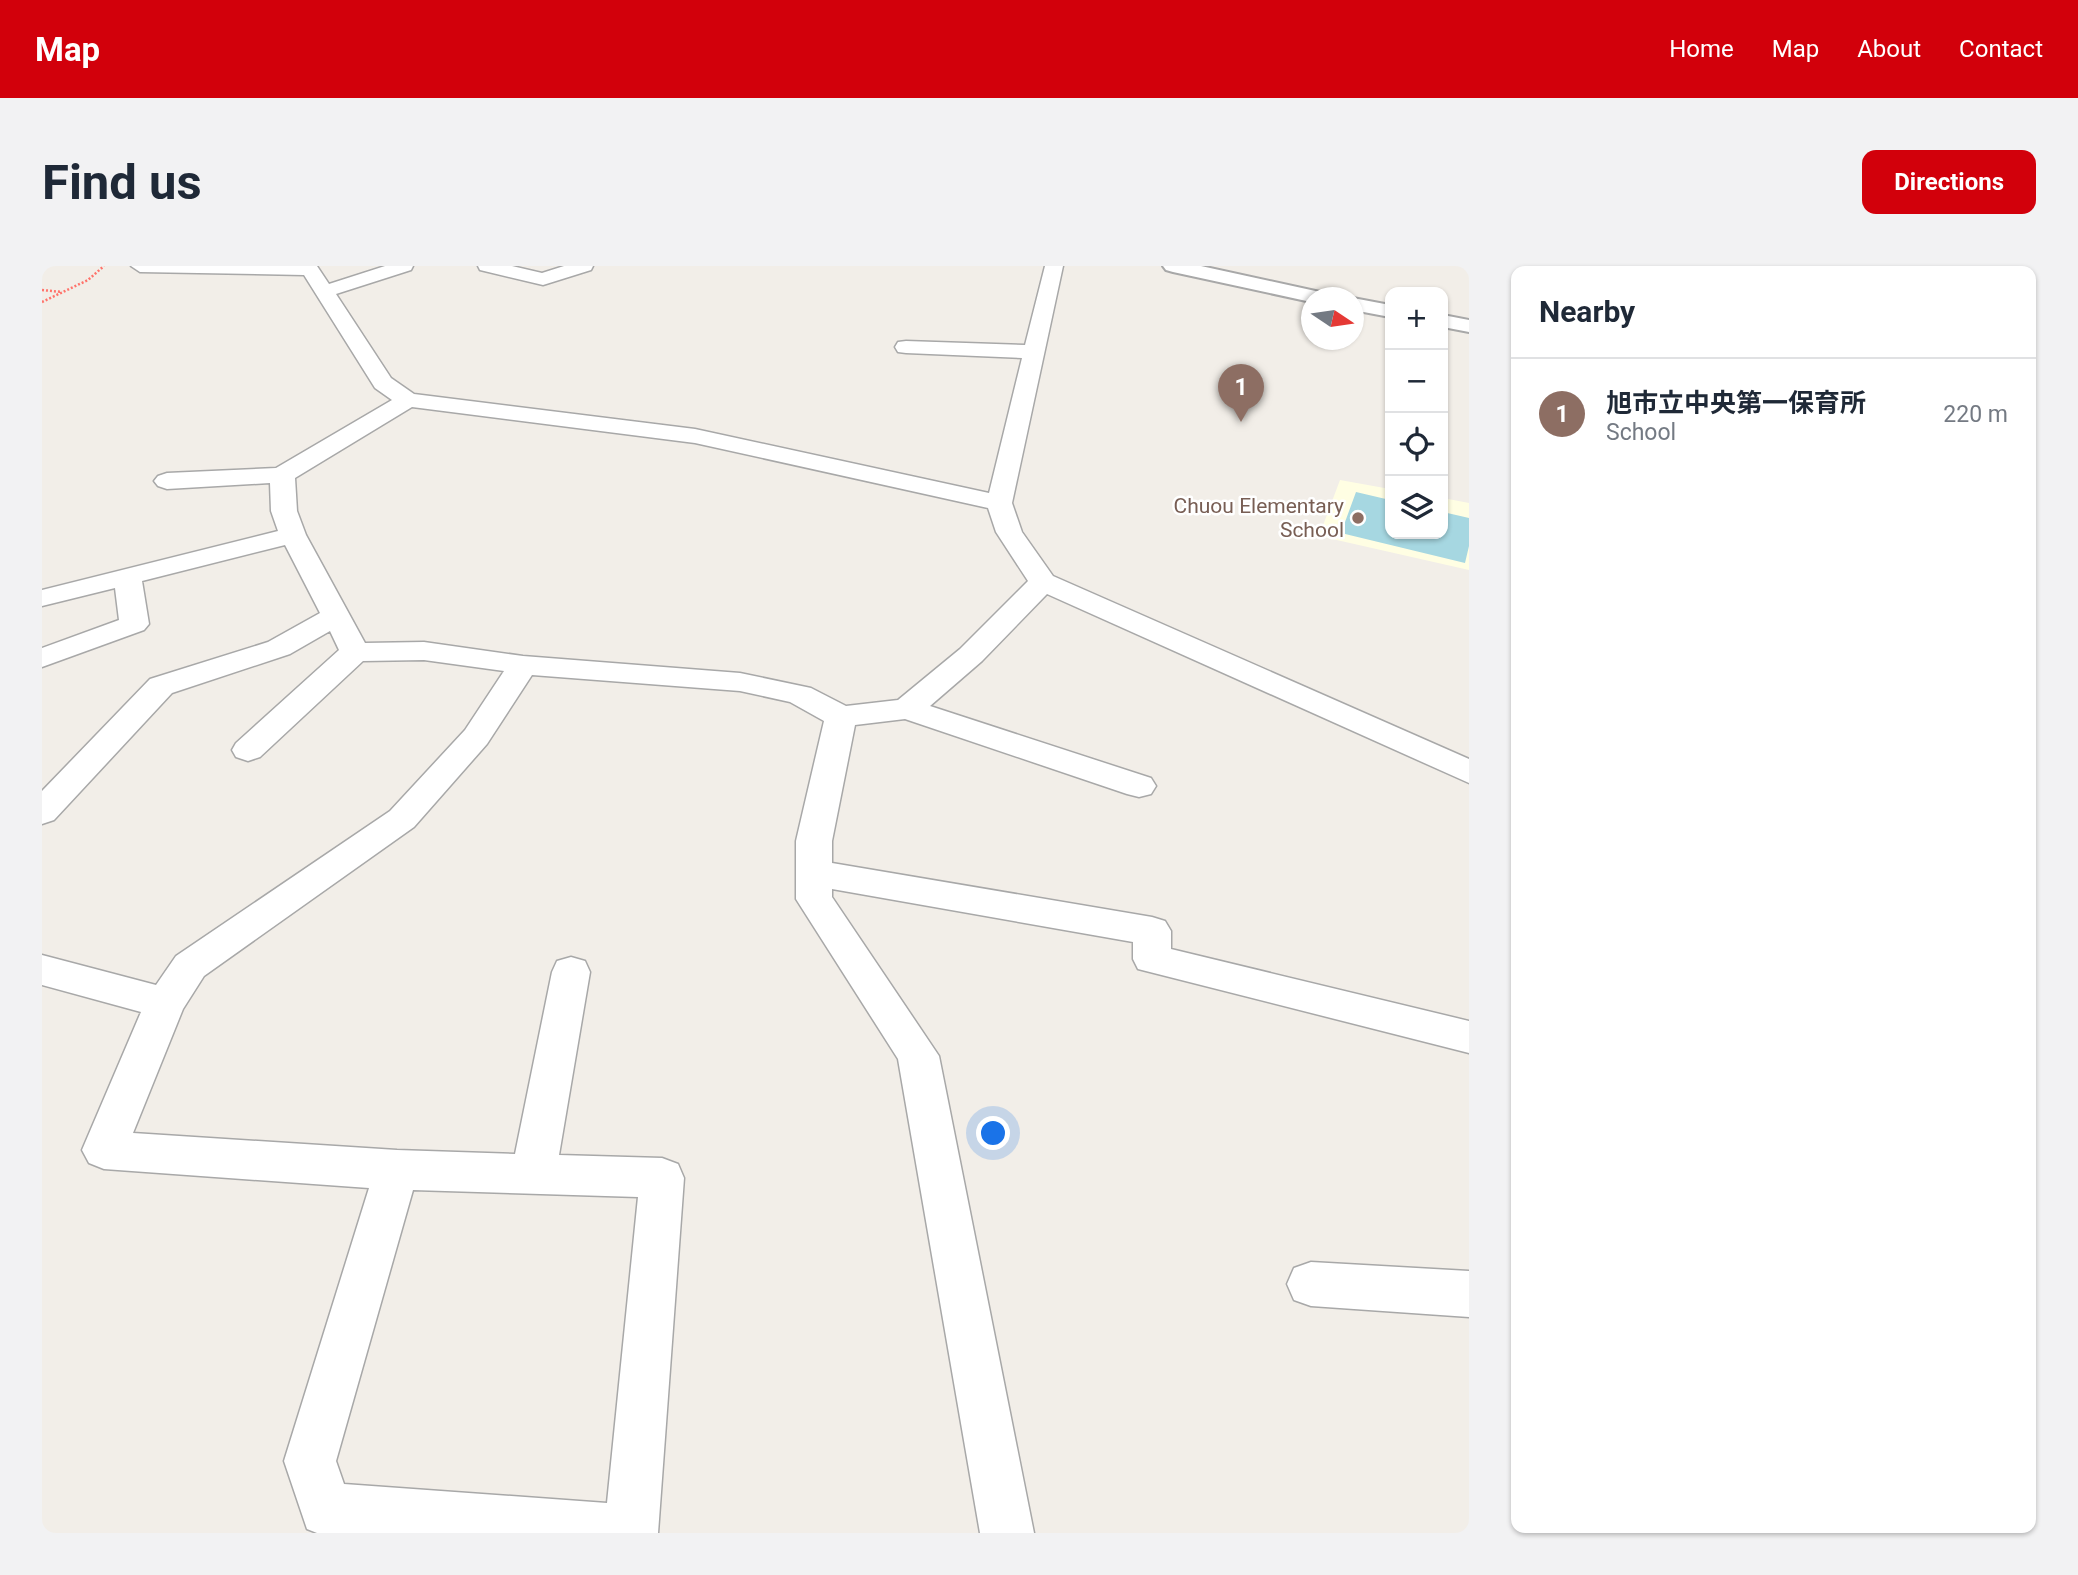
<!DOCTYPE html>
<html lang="en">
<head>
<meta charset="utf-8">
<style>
	body { margin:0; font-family:Roboto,"Noto Sans JP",sans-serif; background:#f2f2f3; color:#1f2937 }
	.controls { position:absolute; right:21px; top:21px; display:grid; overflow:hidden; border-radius:14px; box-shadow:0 2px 5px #0004 }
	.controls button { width:63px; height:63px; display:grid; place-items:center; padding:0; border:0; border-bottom:2px solid #e0e1e3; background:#fff; color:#1f2937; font:35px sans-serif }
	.compass { position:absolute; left:1259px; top:21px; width:63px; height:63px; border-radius:50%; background:#fff; box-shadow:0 2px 5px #0004; rotate:103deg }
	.you { position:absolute; left:952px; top:868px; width:24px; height:24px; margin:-18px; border:5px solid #fff; border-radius:50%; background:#1a73e8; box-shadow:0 0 0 10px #1a73e833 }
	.badge { display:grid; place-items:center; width:46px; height:46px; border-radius:50%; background:#d2000b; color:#fff; font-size:23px; font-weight:700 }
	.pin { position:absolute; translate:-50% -58px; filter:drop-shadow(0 2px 4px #0008) }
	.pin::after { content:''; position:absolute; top:37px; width:24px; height:21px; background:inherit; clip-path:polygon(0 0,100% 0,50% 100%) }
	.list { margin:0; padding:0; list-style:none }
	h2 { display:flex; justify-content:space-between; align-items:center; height:91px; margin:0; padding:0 28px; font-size:30px }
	h2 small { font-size:23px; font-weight:400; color:#747a83 }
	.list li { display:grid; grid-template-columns:46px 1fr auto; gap:21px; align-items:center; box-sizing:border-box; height:112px; padding:0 28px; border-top:2px solid #e0e1e3 }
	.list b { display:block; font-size:26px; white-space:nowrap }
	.list p { margin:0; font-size:23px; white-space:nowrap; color:#747a83 }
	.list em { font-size:23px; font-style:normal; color:#747a83 }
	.icon { flex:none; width:38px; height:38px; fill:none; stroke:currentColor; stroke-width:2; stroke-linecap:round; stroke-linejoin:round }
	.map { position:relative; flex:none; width:1427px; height:1267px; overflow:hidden; border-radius:14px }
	header { display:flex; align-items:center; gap:42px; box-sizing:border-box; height:98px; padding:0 35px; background:#d2000b; color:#fff }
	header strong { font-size:33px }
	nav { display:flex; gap:38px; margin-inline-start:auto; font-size:24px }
	.intro { display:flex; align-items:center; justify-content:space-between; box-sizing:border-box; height:168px; padding:0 42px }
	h1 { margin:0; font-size:49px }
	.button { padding:18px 32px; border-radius:14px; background:#d2000b; color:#fff; font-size:24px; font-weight:700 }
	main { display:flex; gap:42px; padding:0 42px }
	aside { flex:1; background:#fff; border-radius:14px; box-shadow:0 2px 5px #0004 }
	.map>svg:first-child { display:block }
	.education { fill:#fffee3 }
	.water { fill:#a6d7e1 }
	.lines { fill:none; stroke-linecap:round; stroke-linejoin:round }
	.minor-casing { stroke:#a8a8a8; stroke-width:3 }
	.tertiary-casing { stroke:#a8a8a8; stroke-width:4 }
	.path { stroke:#ff736b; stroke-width:2.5; stroke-dasharray:2 2; stroke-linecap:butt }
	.minor { fill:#fff; fill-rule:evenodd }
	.tertiary { fill:#fff; fill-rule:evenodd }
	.education-dot { fill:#8d6e63; stroke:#fff; stroke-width:2.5 }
	.labels { text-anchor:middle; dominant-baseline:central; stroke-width:5; stroke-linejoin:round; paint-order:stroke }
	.far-education-label { font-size:21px; fill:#785e54; stroke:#fff; text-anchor:end }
</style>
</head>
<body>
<header>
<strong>Map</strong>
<nav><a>Home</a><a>Map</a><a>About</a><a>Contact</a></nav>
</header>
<div class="intro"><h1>Find us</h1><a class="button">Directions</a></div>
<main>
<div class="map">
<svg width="1427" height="1267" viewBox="0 0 1427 1267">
	<rect width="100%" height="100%" fill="#f2eee8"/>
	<path class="education" d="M1298 214 1348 223V268H1401V232L1427 237V304L1277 270Z"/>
	<path class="water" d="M1314 226 1348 234V268H1401V246L1427 252V280L1423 297 1299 267Z"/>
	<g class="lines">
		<g class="minor-casing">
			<path id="minor" d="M89 0H275L287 18 343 0H371L369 4 294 28 349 112 372 128 653 163 947 227 980 92 864 87 856 86 853 81 856 76 864 75 983 79 1003 0H1021L970 237 980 266 1011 310 1427 493V517L1005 328 940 395 888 440 1109 512 1114 520 1109 528 1097 531 1085 528 863 453 813 459 790 575V597L1110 651 1123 655 1129 665V683L1427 755V787L1096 703 1091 693V676L790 623V631L897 790 992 1267H938L856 793 754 633V575L782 455 748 436 698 425 490 409 445 478 372 561 162 710 141 743 91 867 355 884 473 888 510 706 515 695 529 691 543 695 548 706 517 889 620 892 636 898 642 912 616 1267H275L265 1263 242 1195 327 922 62 903 47 897 40 884 99 746 0 719V689L114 719 134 690 348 545 423 464 462 405 382 394 321 395 218 491 206 495 194 491 190 484 194 477 297 384 288 365 248 388 130 427 12 554 0 558V525L108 413 226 376 278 347 243 279 100 315 107 358 102 364 0 401V382L77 354 73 322 0 340V324L236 265 229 245 228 217 125 223 116 220 112 215 116 210 125 207 234 202 350 134 333 122 262 9 98 6ZM370 141 653 177 946 242 954 266 986 315 918 383 856 434 804 440 769 422 698 407 481 390 382 376 323 377 264 269 255 245 253 212ZM371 924 596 931 565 1237 302 1218 294 1195Z
				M436 0H470L500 7 522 0H551L549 4 501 19 438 4Z
				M1269 996 1427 1005V1051L1269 1040 1252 1034 1245 1018 1252 1002Z"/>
		</g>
		<g class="tertiary-casing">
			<path id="tertiary" d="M1121 0H1159L1278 26 1288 32H1269V36L1131 6 1124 4Z
				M1311 32 1348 39V51L1311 44Z
				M1401 49 1427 54V66L1401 61Z"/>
		</g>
		<path class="path" d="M0 24 20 26
			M0 36 46 14 62 0"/>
		<use href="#minor" class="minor"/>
		<use href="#tertiary" class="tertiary"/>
	</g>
	<circle class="education-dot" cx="1316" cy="252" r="7"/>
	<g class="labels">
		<g class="far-education-label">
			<text x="1302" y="240">Chuou Elementary<tspan x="1302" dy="24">School</tspan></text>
		</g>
	</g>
</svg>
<div class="controls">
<button>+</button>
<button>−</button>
<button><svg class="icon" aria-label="locate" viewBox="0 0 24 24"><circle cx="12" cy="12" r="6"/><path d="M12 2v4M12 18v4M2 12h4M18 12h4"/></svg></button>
<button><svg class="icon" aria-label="layers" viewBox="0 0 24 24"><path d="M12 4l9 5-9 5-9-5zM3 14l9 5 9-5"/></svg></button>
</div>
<svg class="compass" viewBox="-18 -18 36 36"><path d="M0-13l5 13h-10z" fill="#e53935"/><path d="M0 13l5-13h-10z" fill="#747a83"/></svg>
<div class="you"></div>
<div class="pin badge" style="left:1199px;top:156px;background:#8d6e63">1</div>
</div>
<aside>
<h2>Nearby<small></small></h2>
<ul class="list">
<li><span class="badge" style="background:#8d6e63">1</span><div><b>旭市立中央第一保育所</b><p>School</p></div><em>220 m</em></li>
</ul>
</aside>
</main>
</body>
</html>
